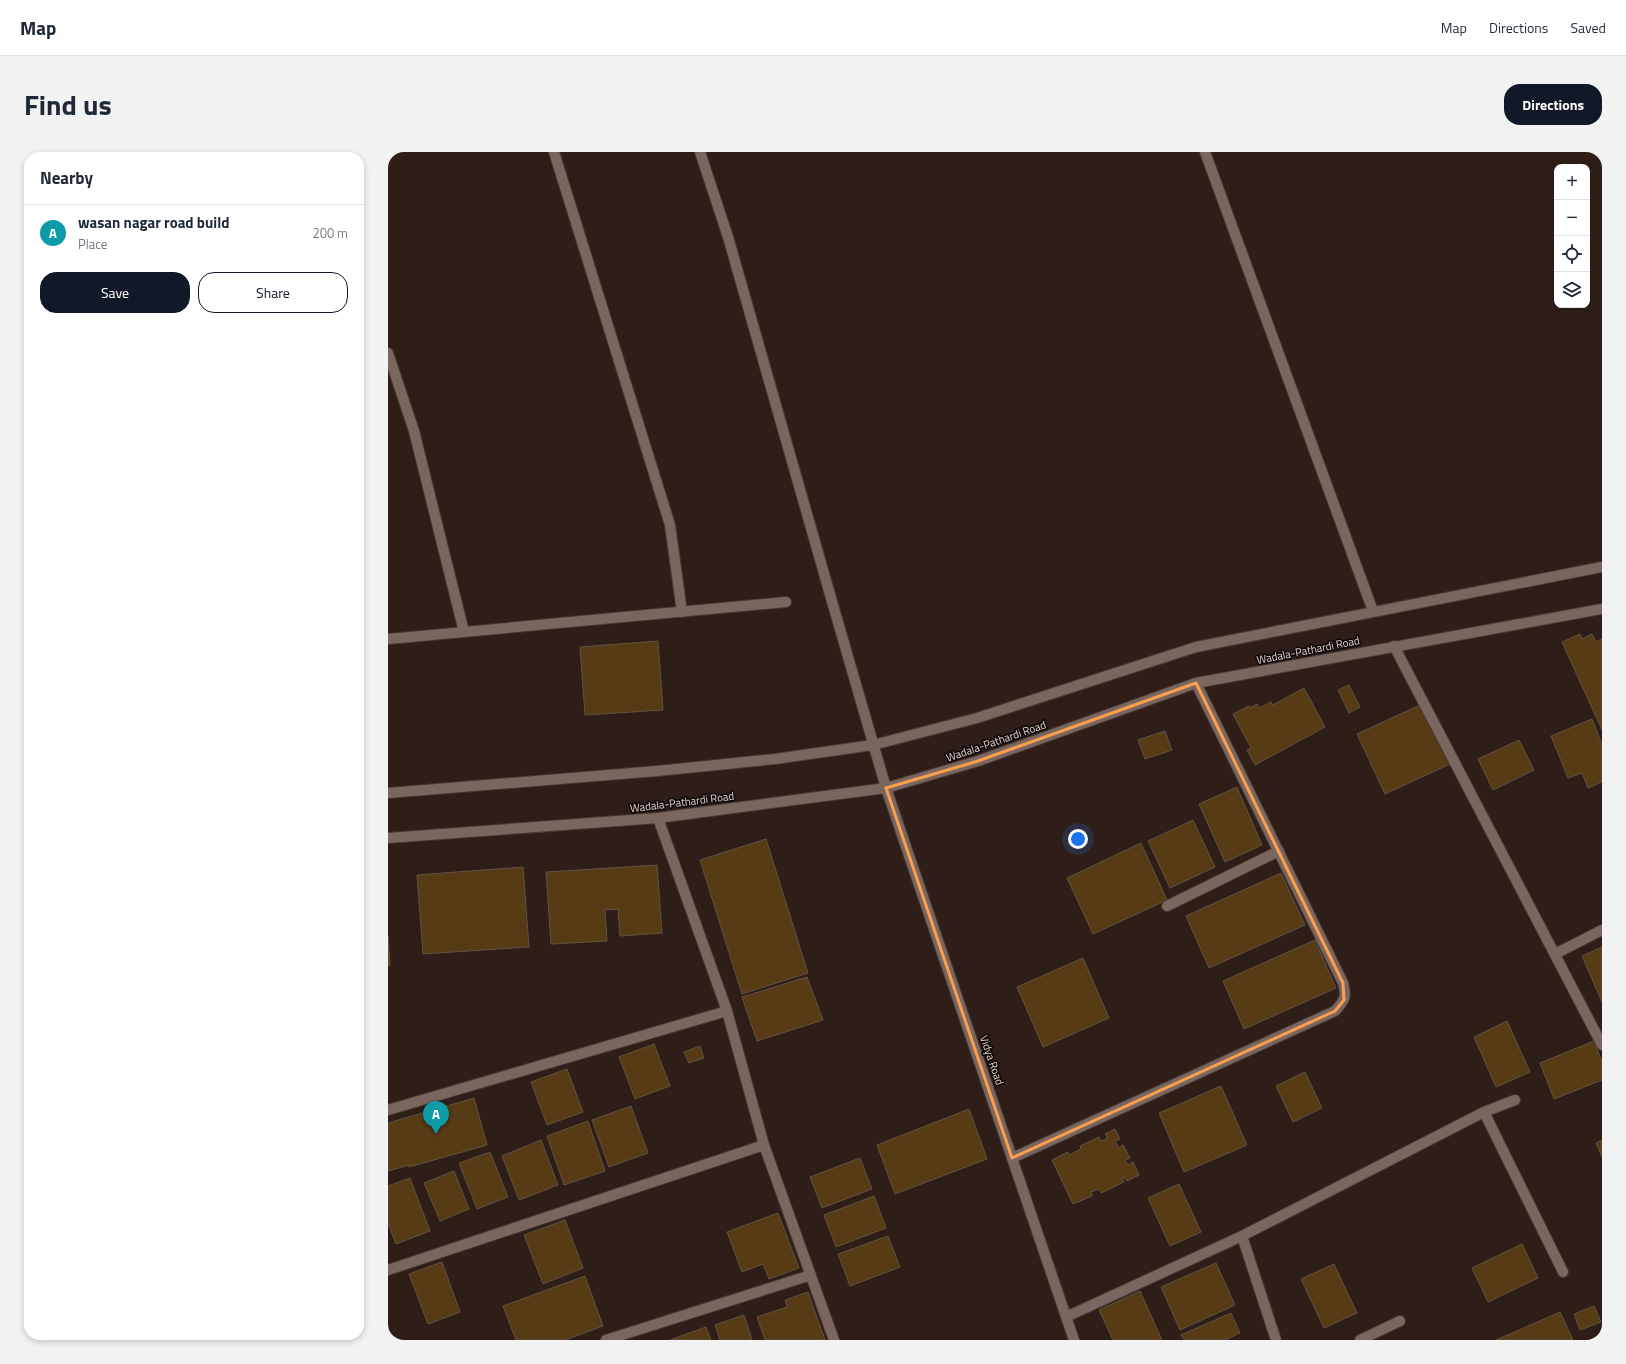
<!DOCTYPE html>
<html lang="en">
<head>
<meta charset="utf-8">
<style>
	body { margin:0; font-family:"Titillium Web",sans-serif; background:#f2f2f3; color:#1f2937 }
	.controls { position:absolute; right:12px; top:12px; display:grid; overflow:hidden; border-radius:8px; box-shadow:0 2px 6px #0003 }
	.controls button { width:36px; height:36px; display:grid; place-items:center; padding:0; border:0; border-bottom:1px solid #e0e1e3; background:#fff; color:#1f2937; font:20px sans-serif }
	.you { position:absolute; left:690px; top:687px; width:14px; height:14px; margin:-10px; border:3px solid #fff; border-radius:50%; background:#1a73e8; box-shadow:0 0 0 6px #1a73e833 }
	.badge { display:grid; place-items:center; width:26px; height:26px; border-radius:50%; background:#111827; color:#fff; font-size:13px; font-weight:700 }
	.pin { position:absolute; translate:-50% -33px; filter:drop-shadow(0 1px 2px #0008) }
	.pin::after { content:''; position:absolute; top:21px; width:14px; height:12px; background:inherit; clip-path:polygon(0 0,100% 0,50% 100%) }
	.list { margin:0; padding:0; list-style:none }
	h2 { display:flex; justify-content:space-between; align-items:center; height:52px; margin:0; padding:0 16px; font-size:17px }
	h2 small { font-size:13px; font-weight:400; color:#747a83 }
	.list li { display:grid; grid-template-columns:26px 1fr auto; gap:12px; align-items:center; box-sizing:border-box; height:56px; padding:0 16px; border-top:1px solid #e0e1e3 }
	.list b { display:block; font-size:15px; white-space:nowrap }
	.list p { margin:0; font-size:13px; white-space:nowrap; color:#747a83 }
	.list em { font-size:13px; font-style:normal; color:#747a83 }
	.actions { display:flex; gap:8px; padding:12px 16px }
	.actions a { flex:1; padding:9px 0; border:1px solid #111827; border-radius:16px; text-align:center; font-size:14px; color:#111827 }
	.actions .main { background:#111827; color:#fff }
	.icon { flex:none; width:22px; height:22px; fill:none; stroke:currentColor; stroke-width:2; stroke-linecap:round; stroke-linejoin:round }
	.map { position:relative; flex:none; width:1214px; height:1188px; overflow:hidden; border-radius:16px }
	header { display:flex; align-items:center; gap:24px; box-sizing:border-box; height:56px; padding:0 20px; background:#fff; border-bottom:1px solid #e0e1e3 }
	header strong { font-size:19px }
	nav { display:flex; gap:22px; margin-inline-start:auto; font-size:14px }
	.intro { display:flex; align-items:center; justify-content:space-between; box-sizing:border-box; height:96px; padding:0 24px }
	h1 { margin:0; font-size:28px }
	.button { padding:10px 18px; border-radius:16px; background:#111827; color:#fff; font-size:14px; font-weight:700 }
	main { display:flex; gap:24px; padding:0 24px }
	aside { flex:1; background:#fff; border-radius:16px; box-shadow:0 2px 6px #0003 }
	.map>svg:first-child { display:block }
	.building { fill:#563b14; stroke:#605344 }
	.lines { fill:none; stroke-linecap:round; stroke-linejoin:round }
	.service-casing { stroke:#473935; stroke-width:12 }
	.minor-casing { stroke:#473935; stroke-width:12 }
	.tertiary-casing { stroke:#473935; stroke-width:12 }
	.secondary-casing { stroke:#473935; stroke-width:12 }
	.service { stroke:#7b665f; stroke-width:10 }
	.minor { stroke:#7b665f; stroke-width:10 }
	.tertiary { stroke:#7b665f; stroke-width:10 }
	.secondary { stroke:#7b665f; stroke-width:10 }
	.marked { fill:none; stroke:#f99f4d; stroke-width:3; stroke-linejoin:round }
	.labels { text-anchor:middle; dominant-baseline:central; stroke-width:3.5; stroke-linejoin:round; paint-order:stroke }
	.street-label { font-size:11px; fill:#e0d3cf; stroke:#120a08 }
</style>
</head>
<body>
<header>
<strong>Map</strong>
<nav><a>Map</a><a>Directions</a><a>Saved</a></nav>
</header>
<div class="intro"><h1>Find us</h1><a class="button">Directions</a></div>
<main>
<aside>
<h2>Nearby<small></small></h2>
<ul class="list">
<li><span class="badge" style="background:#0f9aa8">A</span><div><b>wasan nagar road build</b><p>Place</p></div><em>200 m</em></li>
</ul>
<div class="actions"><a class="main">Save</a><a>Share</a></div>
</aside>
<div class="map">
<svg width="1214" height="1188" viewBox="0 0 1214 1188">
	<rect width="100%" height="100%" fill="#2f1e18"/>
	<path class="building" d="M1192 482 1194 487 1204 482 1208 490 1214 487V578L1174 490Z
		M270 489 275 558 197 563 192 495Z
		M961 533 972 555 961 561 950 538Z
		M916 536 937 575 867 613 859 598 863 596 845 562 861 554 862 556 869 552 871 556 883 550 885 553Z
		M1032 553 1062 612 997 642 969 582Z
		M1204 567 1214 592V630L1200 636 1194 621 1180 626 1163 584Z
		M777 579 784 598 757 607 750 588Z
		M1131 588 1146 618 1105 638 1090 607Z
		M849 635 874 693 837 710 811 652Z
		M805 668 827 715 782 736 760 689Z
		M378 687 420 821 354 842 312 708Z
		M753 691 779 748 705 782 679 726Z
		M269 713 274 781 232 784 230 757 217 758 219 789 163 792 158 720Z
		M135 715 141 795 35 802 29 723Z
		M893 721 917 773 821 816 798 764Z
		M0 784 2 813 0 814Z
		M927 788 948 836 856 877 835 829Z
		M1214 795V850L1194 804Z
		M695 806 721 866 655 895 629 835Z
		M419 825 435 868 369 889 354 845Z
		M1119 869 1142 920 1108 935 1086 885Z
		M1206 889 1214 910V928L1166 947 1152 911Z
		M266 892 282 934 247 947 231 905Z
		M312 894 316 906 301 911 296 900Z
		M179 917 195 960 159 973 143 930Z
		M917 920 934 956 905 970 888 934Z
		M833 934 859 993 796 1020 771 961Z
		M86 946 99 993 21 1015V1013L0 1019V971Z
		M243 954 260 1001 221 1015 204 968Z
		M581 957 599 1007 507 1042 489 993Z
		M200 969 217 1019 176 1033 159 984Z
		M727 977 732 987 727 989 731 996 735 993 742 1006 737 1008 740 1013 745 1010 751 1023 739 1029 736 1025 734 1026 736 1030 713 1041 711 1037 703 1040 704 1044 685 1052 664 1008 680 1000 681 1003 693 997 692 994 711 985 713 989 720 986 717 982Z
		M153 988 170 1033 131 1048 114 1004Z
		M1214 988V1005L1208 991Z
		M102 1000 120 1045 89 1057 71 1011Z
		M472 1006 484 1037 434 1056 422 1025Z
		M66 1019 81 1057 52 1069 36 1031Z
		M22 1026 42 1079 8 1092 0 1071V1034Z
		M791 1032 813 1080 782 1094 760 1046Z
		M486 1044 498 1076 448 1095 436 1063Z
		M390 1061 411 1116 381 1127 375 1112 354 1120 339 1080Z
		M177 1068 195 1116 155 1132 136 1083Z
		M500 1084 512 1115 462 1134 450 1102Z
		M1134 1092 1150 1126 1100 1150 1084 1116Z
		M54 1110 72 1160 40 1172 21 1122Z
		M828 1111 847 1153 792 1178 773 1135Z
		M946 1112 969 1161 936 1176 913 1127Z
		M197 1124 215 1174 177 1188H128L115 1154Z
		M752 1139 774 1188H725L711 1158Z
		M420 1140 437 1188H377L369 1165 399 1155 397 1148Z
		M1206 1154 1213 1170 1192 1178 1186 1162Z
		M1172 1160 1185 1188H1108Z
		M843 1161 852 1181 837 1188H796L793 1183Z
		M356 1163 364 1188H332L327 1173Z
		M318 1175 323 1188H282Z"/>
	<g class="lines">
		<g class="service-casing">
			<path id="service" d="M817 0 985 459"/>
		</g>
		<g class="minor-casing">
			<path id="minor" d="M166 0 282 373 294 460
				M0 201 26 279 76 480
				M0 487 398 450
				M1006 494 1214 893
				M270 666 339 859 376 993 446 1188
				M779 754 891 699
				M1167 802 1214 778
				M0 958 339 859
				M1096 960 1175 1120
				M624 1006 947 859C957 848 959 845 955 831L808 531
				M854 1084 888 1188
				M0 1118 376 993
				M678 1165 854 1084 1096 960 1127 948
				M218 1188 423 1123
				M972 1188 1012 1169"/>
		</g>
		<g class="tertiary-casing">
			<path id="tertiary" d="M312 0 340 85 443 446 498 636 686 1188"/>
		</g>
		<g class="secondary-casing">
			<path id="secondary" d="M0 641 269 619 387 607 485 593 589 566 808 495 1214 415
				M0 686 270 666 498 636 590 609 808 531 1214 457"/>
		</g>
		<use href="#service" class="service"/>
		<use href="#minor" class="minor"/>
		<use href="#tertiary" class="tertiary"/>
		<use href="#secondary" class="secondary"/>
	</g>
	<path class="marked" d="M808 531 955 831 956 848 947 859 624 1006 498 636 590 609Z"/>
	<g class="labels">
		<g class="street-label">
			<text transform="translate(920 498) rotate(-11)">Wadala-Pathardi Road</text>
			<text transform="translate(608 589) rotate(-19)">Wadala-Pathardi Road</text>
			<text transform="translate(294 650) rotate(-7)">Wadala-Pathardi Road</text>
			<text transform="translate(604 908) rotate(71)">Vidya Road</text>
		</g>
	</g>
</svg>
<div class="controls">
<button>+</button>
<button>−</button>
<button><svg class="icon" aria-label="locate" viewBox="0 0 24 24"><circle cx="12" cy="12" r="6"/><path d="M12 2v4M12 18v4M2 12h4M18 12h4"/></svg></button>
<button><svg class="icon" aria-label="layers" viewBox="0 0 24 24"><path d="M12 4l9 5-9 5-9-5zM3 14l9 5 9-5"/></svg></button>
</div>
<div class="you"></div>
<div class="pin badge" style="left:48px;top:982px;background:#0f9aa8">A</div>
</div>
</main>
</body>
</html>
